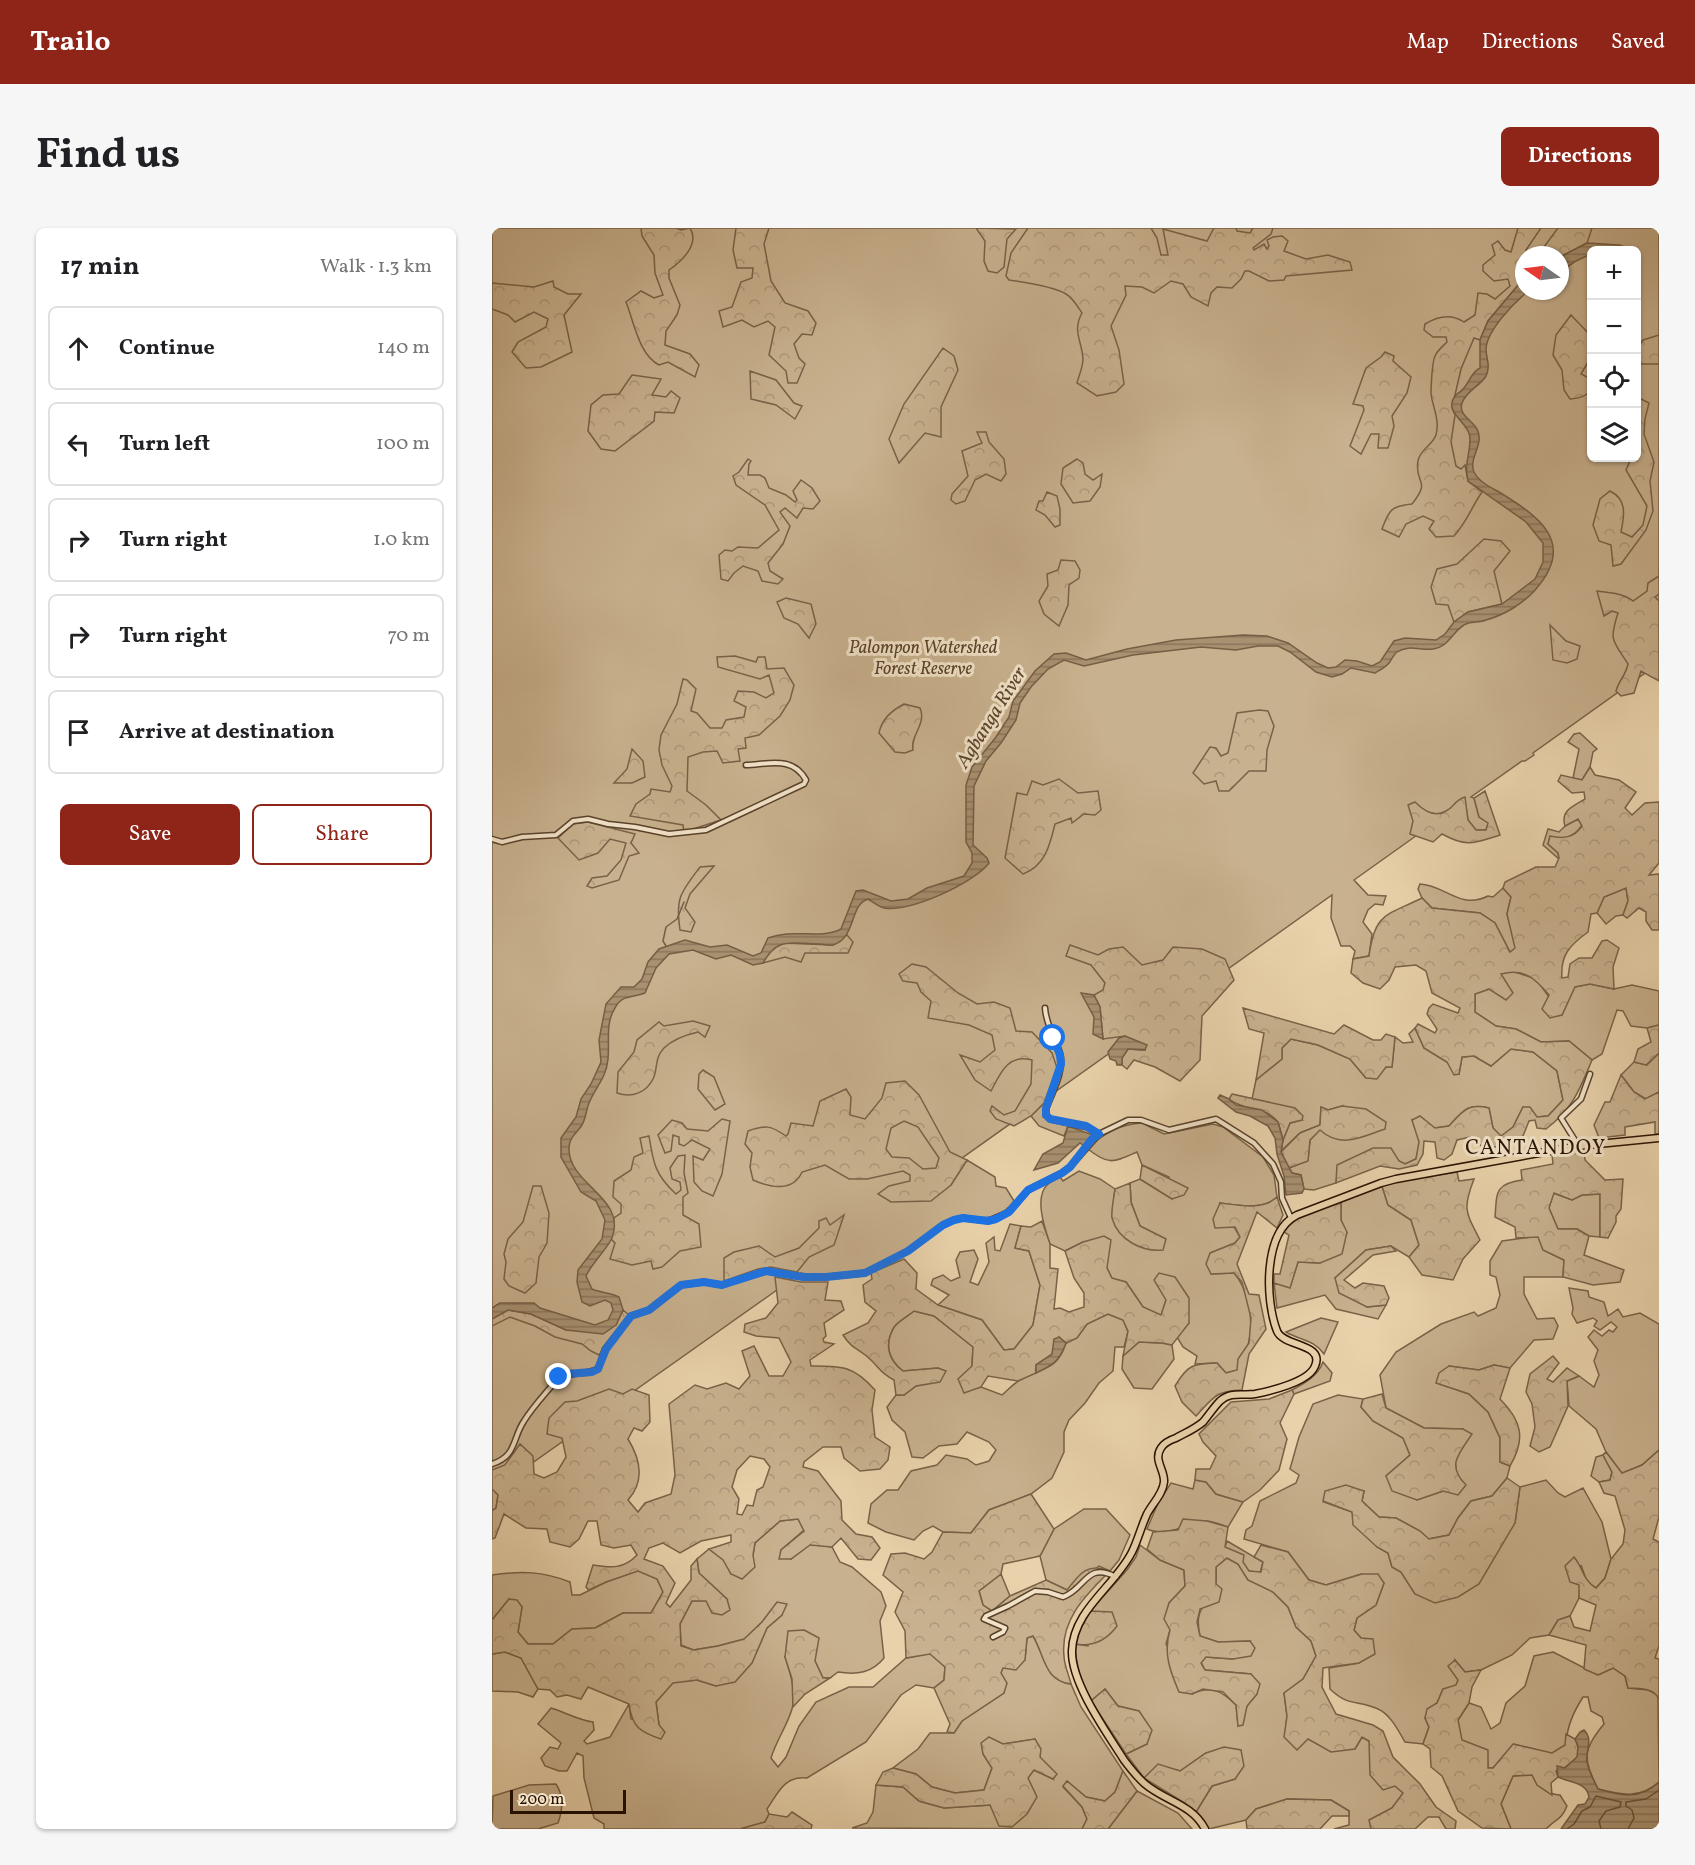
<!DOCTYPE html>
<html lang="en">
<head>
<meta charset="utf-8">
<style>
	body { margin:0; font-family:Vollkorn,serif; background:#f6f6f6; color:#202124 }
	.controls { position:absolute; right:18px; top:18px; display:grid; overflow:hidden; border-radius:9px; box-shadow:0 2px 4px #0004 }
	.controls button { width:54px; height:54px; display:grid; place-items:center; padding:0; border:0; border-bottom:2px solid #e0e0e0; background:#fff; color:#202124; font:30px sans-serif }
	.compass { position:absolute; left:1023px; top:18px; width:54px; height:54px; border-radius:50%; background:#fff; box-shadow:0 2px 4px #0004; rotate:284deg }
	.scale { position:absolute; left:18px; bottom:15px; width:116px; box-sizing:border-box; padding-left:6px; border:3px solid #291200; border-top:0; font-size:16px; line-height:21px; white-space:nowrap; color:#291200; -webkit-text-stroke:4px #f1e2c8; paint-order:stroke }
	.stop { position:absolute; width:18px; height:18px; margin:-14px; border:4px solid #1a73e8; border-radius:50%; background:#fff }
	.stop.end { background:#1a73e8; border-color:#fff; box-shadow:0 2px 6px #0008 }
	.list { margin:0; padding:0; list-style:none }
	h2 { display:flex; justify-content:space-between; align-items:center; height:78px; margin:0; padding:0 24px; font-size:26px }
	h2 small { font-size:20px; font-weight:400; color:#757577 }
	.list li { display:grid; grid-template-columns:39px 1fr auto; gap:18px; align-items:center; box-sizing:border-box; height:84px; margin:0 12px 12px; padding:0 12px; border:2px solid #e0e0e0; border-radius:9px }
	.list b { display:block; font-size:22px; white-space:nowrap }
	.list em { font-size:20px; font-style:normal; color:#757577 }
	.actions { display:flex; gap:12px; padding:18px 24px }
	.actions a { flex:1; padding:14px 0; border:2px solid #8f2418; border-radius:9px; text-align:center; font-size:21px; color:#8f2418 }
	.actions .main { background:#8f2418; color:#fff }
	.icon { flex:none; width:33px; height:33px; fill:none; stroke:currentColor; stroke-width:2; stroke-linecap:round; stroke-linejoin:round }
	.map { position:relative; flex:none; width:1167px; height:1601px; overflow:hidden; border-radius:9px }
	header { display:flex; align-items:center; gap:36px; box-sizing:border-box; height:84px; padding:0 30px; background:#8f2418; color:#fff }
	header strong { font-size:28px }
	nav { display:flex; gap:33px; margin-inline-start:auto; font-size:21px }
	.intro { display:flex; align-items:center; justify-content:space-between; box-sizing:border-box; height:144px; padding:0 36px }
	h1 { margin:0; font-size:42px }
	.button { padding:15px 27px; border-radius:9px; background:#8f2418; color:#fff; font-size:21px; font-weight:700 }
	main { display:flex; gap:36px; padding:0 36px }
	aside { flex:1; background:#fff; border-radius:9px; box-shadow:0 2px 4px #0004 }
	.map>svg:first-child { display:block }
	.green { fill:#c8b18e; stroke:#786247; stroke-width:1.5; fill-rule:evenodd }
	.forest { fill:url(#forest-crowns); stroke:#786247; stroke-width:1.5; fill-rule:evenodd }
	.water { fill:url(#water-rules); stroke:#755e44; stroke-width:1.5 }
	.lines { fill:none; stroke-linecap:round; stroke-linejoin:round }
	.shore { stroke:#685238; stroke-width:1.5 }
	.stream { stroke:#755e44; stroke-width:1.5 }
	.minor-casing { stroke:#59422b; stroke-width:7 }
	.highway-casing { stroke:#291200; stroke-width:9 }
	.minor { stroke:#f1e2c8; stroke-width:4 }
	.highway { stroke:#e9d2ab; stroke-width:6 }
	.route { stroke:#1a73e8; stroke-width:8 }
	.labels { text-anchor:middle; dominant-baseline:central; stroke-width:6; stroke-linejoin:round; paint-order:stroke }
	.park-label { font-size:18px; font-style:italic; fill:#59422b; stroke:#f1e2c8 }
	.water-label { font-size:20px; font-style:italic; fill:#5c452d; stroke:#f1e2c8 }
	.quarter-label { font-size:21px; letter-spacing:1.5px; fill:#291200; stroke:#f1e2c8 }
</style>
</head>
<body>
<header>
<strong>Trailo</strong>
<nav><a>Map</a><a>Directions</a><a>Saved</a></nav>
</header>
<div class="intro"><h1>Find us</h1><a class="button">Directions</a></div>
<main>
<aside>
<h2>17 min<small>Walk · 1.3 km</small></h2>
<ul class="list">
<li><svg class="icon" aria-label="ahead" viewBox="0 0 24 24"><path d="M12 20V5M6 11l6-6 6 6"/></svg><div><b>Continue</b></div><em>140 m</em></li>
<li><svg class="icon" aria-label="left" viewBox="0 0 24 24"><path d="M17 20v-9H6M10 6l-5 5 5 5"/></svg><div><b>Turn left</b></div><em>100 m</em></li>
<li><svg class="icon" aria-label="right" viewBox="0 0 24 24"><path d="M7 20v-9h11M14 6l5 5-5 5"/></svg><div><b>Turn right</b></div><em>1.0 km</em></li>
<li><svg class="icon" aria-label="right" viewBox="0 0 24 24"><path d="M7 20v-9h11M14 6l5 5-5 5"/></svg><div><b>Turn right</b></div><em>70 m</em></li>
<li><svg class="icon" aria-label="arrive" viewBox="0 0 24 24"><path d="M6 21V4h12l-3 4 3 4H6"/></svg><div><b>Arrive at destination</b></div></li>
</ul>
<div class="actions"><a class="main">Save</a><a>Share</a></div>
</aside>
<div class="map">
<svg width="1167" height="1601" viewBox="0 0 1167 1601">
	<defs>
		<pattern id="forest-crowns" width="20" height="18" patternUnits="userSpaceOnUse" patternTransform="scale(1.5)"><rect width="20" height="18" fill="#c8b18e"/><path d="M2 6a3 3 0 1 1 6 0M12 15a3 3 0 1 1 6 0" fill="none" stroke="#ac9779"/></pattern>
		<pattern id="water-rules" width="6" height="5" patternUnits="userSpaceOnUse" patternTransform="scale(1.5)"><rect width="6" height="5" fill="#a89171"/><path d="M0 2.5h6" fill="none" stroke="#89755a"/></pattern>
	</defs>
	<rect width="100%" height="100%" fill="#e9d2ab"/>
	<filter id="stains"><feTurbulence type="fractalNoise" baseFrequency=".00333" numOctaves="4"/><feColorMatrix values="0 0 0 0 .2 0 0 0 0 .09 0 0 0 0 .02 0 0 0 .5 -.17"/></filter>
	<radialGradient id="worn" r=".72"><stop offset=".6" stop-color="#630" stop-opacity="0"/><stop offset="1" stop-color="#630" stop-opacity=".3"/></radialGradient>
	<path class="green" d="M0 0H1167V435L1041 525 1042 527 1033 533H1030L979 569 982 570 987 589 997 595 994 602H984L976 592 973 573 862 652 876 667 894 668 891 677 883 676 876 682 871 694 880 706 877 728 861 731 863 723 858 718H849L839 690 840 667 411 972H421L459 957 475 932 503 949 504 958 514 960 522 973C498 1004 483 980 455 992 441 998 428 1013 415 1022 385 1042 343 1053 309 1045L2 1262 6 1267 4 1280 0 1283ZM1100 22H1144V230H1100ZM1032 27H1068V63H1032Z
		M1088 505 1105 521 1101 524 1098 539 1090 552 1081 550 1087 521 1076 514 1082 506Z
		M1086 591 1090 597C1082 610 1072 612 1058 609L1056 616 1066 625 1067 631 1051 617 1056 601 1067 604 1073 598Z
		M928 656C953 657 968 682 996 668L1001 669 1011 660 1019 669 1015 686 1024 720 1018 724 1003 695 988 685 940 680 930 670 926 661Z
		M1134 660 1136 673 1131 687 1124 688 1114 696 1105 685 1112 669Z
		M1020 743 1044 751 1070 787 1082 759 1098 756 1122 761 1140 757 1167 763V797L1155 800 1139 798 1131 783 1125 782 1110 826 1100 832 1077 813 1049 814 1024 801 1004 798 983 784V766L997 761 1008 746Z
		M923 800 932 820 955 834 967 846 970 829 982 828 999 838 1019 821 1041 824 1065 843 1071 872 1056 888 1045 889 1031 879 1021 899 1009 909 1001 900 997 880C975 875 971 883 957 898L943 900 920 892 928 914 924 931 913 936 907 933 846 937 844 955 822 962 812 961 809 947 800 945 797 940 816 932 818 912 850 878 836 882 829 879 828 897 808 905 789 923 791 912 798 895 810 892 760 871 764 852 790 831V820L799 811 826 817 858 831 874 850 895 839H900L903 809 911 815 921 814 917 806Z
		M1167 825V864L1154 871 1142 864 1129 847 1142 834 1155 837Z
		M552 875 551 889 576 898 572 908 547 898 539 888Z
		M650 895 672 906 721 896 731 899 771 929 782 947 785 969C770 983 747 977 728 975L748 1009 743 1015 718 1025 719 1046 742 1045C756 1061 762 1091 757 1113 755 1125 746 1125 746 1142L734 1145 725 1135 703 1136 705 1128 691 1119 685 1109 697 1095 674 1072 669 1088 651 1079 634 1054 620 1051 615 1040 591 1014 573 1023 558 1016C553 1001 542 970 555 957 559 953 564 951 568 949L571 953 587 943 608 951 623 961 620 989 673 1011 648 998 639 974 638 955 648 951 680 971 677 949 650 937 645 924C622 934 617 938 596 921 611 905 628 896 650 895Z
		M890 958 896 977 919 992 927 1017 917 1029 899 1018 874 1022 843 1050 875 1079 894 1077 886 1091 844 1081 833 1067 785 1080 782 1055 798 1059 806 1034 828 1035 855 1005 849 992V974Z
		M1061 965 1080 972 1090 967 1108 966V1009L1097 1008 1085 1001H1066L1057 980Z
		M518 996 529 998 523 1020 537 1023 548 1057 541 1097 522 1121 512 1122 490 1092 446 1077 457 1067 439 1057 441 1051 451 1047 459 1053 468 1049 464 1032 468 1024 482 1022 486 1031 478 1054 486 1057 497 1034 494 1015 502 1009 503 1022 508 1023Z
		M1046 1008 1051 1022 1072 1032 1071 1049H1032V1066L1045 1091 1062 1090 1066 1098 1061 1111 1042 1112 1018 1140 1002 1137 987 1142 957 1138 945 1155 977 1166 996 1184 1008 1210V1234L1018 1238 1015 1250 1000 1268 979 1273 966 1290 957 1307 936 1311 928 1303 904 1290 887 1289 870 1273 872 1263 832 1274 860 1284 885 1319 896 1325 900 1339 909 1344 923 1366 1023 1295 1028 1259 1054 1252 1066 1265 1073 1269 1091 1260 1110 1294 1119 1331 1113 1350 1104 1360 1095 1354 1089 1337 1087 1370 1078 1388 1066 1392 1057 1407 1038 1410 1020 1427 989 1442 973 1444 963 1432 966 1452 964 1458 951 1461 945 1475 933 1490 937 1499 931 1516 913 1514C906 1502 898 1486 886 1481 865 1471 858 1480 838 1461L837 1440 867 1435 869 1410 862 1402 865 1390 884 1377 892 1355 869 1346 834 1357 817 1352 796 1324 752 1311 754 1302 760 1298 768 1273 804 1255 807 1247 798 1241 807 1209 821 1176 846 1167 871 1171 869 1179 881 1193 911 1210 918 1227 894 1248 925 1272 951 1263 965 1248 963 1232 971 1201 932 1200 894 1180 888 1147 904 1124 949 1096 982 1084 986 1088 1004 1080 1008 1067 1004 1049 998 1047V1033L1010 1013Z
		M1077 1060 1096 1063 1097 1069 1112 1074 1116 1088 1126 1081 1131 1089 1148 1085 1167 1096V1222L1150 1237 1130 1246 1114 1224 1104 1201 1077 1178 1075 1153 1087 1148 1102 1159 1107 1147 1102 1133 1106 1122 1096 1109 1102 1102 1110 1108 1117 1102 1121 1104 1125 1099 1119 1094 1108 1102 1102 1098 1105 1093 1101 1090 1085 1095 1080 1086 1081 1080Z
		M422 1083 442 1088 481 1119 480 1138 472 1164 489 1159 510 1167C516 1162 521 1156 528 1152 550 1139 565 1143 574 1115L585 1110 595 1096 616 1086 631 1092 636 1104 632 1119H623L621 1143 607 1155 593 1175 577 1192 572 1204V1224L560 1250 539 1266 497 1282 479 1305 451 1304 441 1298 431 1303 422 1312 394 1304 376 1295 379 1276 395 1262H406L419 1243 445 1237 454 1227 475 1231 484 1237 497 1233 504 1222 497 1214 475 1204 465 1216 447 1218 431 1230 420 1229 413 1204 400 1192 395 1179 404 1167H412L424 1158 448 1153 446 1140 411 1143C396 1132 392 1116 402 1099 406 1093 416 1088 422 1083Z
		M829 1090 846 1094 832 1126C821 1111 809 1113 794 1104Z
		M647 1114 670 1115 680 1117 682 1131 660 1161 642 1160 630 1141 631 1128Z
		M831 1134 840 1145 838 1153 802 1166 800 1162C813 1155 826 1148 831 1134Z
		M1111 1227 1120 1244 1118 1252 1107 1254 1099 1248 1104 1229Z
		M703 1252 714 1254 724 1266 751 1274 736 1299C729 1297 720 1292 712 1293 694 1296 673 1310 655 1301L666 1275 679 1255 701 1261Z
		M592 1281H614L638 1307 627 1332 618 1343 607 1338 575 1362 554 1352 548 1328 562 1301Z
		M306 1291 312 1302 289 1322 299 1331 318 1316 340 1319 348 1334 360 1339 389 1364 394 1378 388 1393 392 1430C380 1445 365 1447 346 1444L338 1450H331L323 1433 293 1429C298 1444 305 1465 300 1481 295 1498 284 1513 279 1530L286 1539 294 1529 307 1498 324 1474 357 1459H381L414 1430 438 1425 453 1439 452 1452 442 1460 424 1457 409 1467 374 1514 315 1550C293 1547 286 1565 275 1581L277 1586 273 1594 248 1601H112V1596L102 1590 92 1550 91 1528 85 1525 75 1543H67L53 1538 49 1530 58 1519 66 1521 69 1515 46 1496 59 1480C73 1484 86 1492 101 1494L102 1502 92 1513 95 1516 118 1509 137 1476 139 1491 167 1497 164 1474 181 1454 205 1452 224 1458 260 1434 275 1400 290 1387 285 1375 270 1394 253 1411 226 1418 201 1422 189 1417 188 1396 200 1373 235 1371 207 1345 205 1331 217 1321 232 1332 239 1346 261 1327 263 1315 288 1293Z
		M735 1313 771 1334 768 1345 757 1343 733 1319Z
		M648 1317 668 1332 692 1342 693 1358 677 1375 678 1402 674 1416 700 1466C719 1457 730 1463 744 1477L746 1497 755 1478 765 1466 759 1446 713 1442 709 1434 713 1429 741 1431 758 1413 726 1414 708 1408C702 1380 713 1381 723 1358 725 1353 724 1345 724 1339L735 1330 746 1336 756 1352 781 1364 796 1379 804 1399 819 1413 824 1428 811 1451 792 1465 795 1488 793 1509 816 1511 863 1521 870 1509 877 1513 903 1558 912 1565 900 1580 878 1592 879 1601H842L857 1597V1583L839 1572 795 1571 764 1581 754 1592 717 1601 704 1584 720 1558 743 1551 714 1525 688 1543 666 1537 652 1550 634 1526 655 1516 647 1483 626 1478 613 1461 599 1473C589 1454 584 1438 583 1416L596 1418 598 1383 635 1342 644 1329Z
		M146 1342 165 1351 171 1364 159 1385H131L103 1400 80 1401 61 1416H36L26 1404 30 1379 17 1371 0 1392V1347C30 1343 50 1343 78 1354L80 1367H88L114 1354Z
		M509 1346 518 1368 500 1383 491 1377 487 1363Z
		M541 1408C553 1427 553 1453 579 1456L589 1479 631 1543 623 1564 613 1573 594 1569 575 1553 571 1559 590 1579 595 1591 590 1601 360 1600 375 1595 381 1584 384 1557 411 1559 427 1573 452 1580 498 1577 535 1550 542 1542 561 1551 548 1529 543 1511 511 1516 497 1510 491 1526 500 1540 492 1562 463 1565 440 1559 424 1546 401 1540 426 1521 438 1505H462L470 1493 512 1465 509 1444 511 1440 533 1432 535 1410Z
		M13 1424 29 1430 46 1461 41 1469 26 1464 0 1463V1426Z
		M1061 1424 1106 1447 1121 1440 1133 1448 1136 1460 1156 1462 1166 1467 1167 1554C1148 1571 1129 1567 1106 1561 1091 1531 1090 1522 1112 1496L1110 1489 1099 1483 1096 1469H1091C1081 1485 1075 1498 1074 1517L1060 1526 1022 1516 1001 1540H996L995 1522 969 1512 966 1492 977 1475 989 1479 999 1501 1008 1495 1014 1475 1033 1458 1042 1428Z
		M1041 1547C1046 1559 1055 1566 1068 1567L1075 1578C1069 1593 1064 1590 1054 1601H1019L1009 1576 1021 1548Z
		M64 1556C72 1568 71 1581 66 1595L46 1601H0L1 1568 37 1557Z
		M645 1563 686 1585 700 1601H616Z"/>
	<path class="forest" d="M149 0H184L189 2 198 0C208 16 190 33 177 42V50L188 77 185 87 174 103 173 117 198 126 207 137 203 149 176 134 167 137C147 127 142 94 134 74L149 63 162 70 171 67 163 45 162 27 150 8Z
		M244 0H277L272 16 279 53 293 75 316 83 324 95 320 107 310 106 302 116 307 130 313 136 305 155H296L294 143 277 127 283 99 276 93 262 99 250 92 231 99 227 83 240 79 249 54 260 50 261 40H245L241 22Z
		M484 0 524 1 515 11 512 39 505 45 496 43 492 33 493 13Z
		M536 0H659L665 10 669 27H676L671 1 715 13 722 0H744L745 3 758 5 761 0H781L779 6 761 20 762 22 772 16 775 21 777 18 775 12 781 9 790 8 796 13 792 23 814 31 836 27 858 34 860 42 794 48 792 52 777 53 757 43H753L749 51 740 60 725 59 719 65 716 78 699 69 691 56 679 53 662 65 650 59 633 58 634 67 619 98 627 122 632 156 624 164 605 168 585 155C587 147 591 139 591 131 590 113 580 103 590 85 586 79 581 70 574 66 562 59 531 54 517 52L514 48 519 25Z
		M1026 0H1049L1034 22 1035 27H1032V53L1027 56 996 93 988 112 982 110 969 141 960 180 963 187 959 214 964 238 969 241 973 237 976 253 990 264C979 280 975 294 962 308L944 309 937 301 942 293 931 288 914 296 907 309 890 301C897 282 899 278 920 276 940 251 922 256 926 233 928 221 940 218 944 207 948 192 941 180 939 166 939 159 940 134 943 128 945 123 951 118 955 114L954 109H941L932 102 933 96C946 88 959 85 972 94L983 87 986 65 995 66 1003 71 1018 58 1016 51 1002 53 991 43V37L1003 27 1000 17 1006 13 1013 22 1019 24Z
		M1066 0H1100L1095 15 1068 29V27H1046Z
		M61 53 62 59 76 66H89L72 87 80 124 49 139 34 140 20 124 26 114 54 99 56 91 42 84 23 94 16 87 0 81V55L42 59Z
		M1079 87 1099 108V129L1089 146 1099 151C1100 166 1093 170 1078 171L1072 162 1070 142 1061 127 1064 107Z
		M1167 107V136H1149L1145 121 1151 112Z
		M451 120 462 128 466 142 449 179V209L433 205 407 235 397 211 412 176Z
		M893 124 902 128 901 133 919 149 915 165 900 188 902 198 896 220H886L887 206H879L869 226 858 218 872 182 871 178 861 176 874 140 889 129Z
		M258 143 284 152 302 175 310 178 303 191 284 177 259 171Z
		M140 147 169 151 160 167 174 169 179 163 188 170 182 185 163 184 162 193 123 223 109 221 96 203 99 177 111 167 127 166Z
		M1145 169 1157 175 1153 191 1152 206 1162 234 1158 253 1161 283 1154 302 1129 336 1121 338 1119 317 1107 313 1101 297 1108 271 1118 263C1136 272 1132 288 1129 304L1140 309 1151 297 1155 278 1134 242 1139 230H1144Z
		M485 204H494L497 214 512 231 514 246 509 253 494 246 483 252 473 273 464 276 459 272 460 266 476 248 470 223 490 215Z
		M256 231 259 233 257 236 256 247H268L273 250 277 260 294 267 303 274 305 272 301 263 309 252 320 260 328 273 321 281 311 280 305 290 293 280 288 284 298 298 291 316 276 335 278 343 291 351 286 356 270 353 266 343 251 338 242 345 236 353 229 351 227 327 233 322 240 323 246 319 266 320 287 302 273 277 244 257 241 248 247 244Z
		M585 231 591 235 593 246 601 252 610 246 608 259 598 273 581 275 569 256 571 240Z
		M555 264 565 268 568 281V297L563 299 553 287 544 282 547 273H551Z
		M992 311 1009 313 1018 323 1002 343 1010 376 976 384 962 394 956 377 944 376 939 359 945 341 965 336Z
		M569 332 583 333 588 342 587 350 577 357 576 377 567 398 552 386 547 373 556 358 555 346 566 342Z
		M1167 348V366L1163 369 1167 373V453L1149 443 1142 465 1129 468 1124 463C1127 452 1134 447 1136 436 1120 411 1117 413 1126 385L1120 383 1112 388 1105 363C1117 365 1132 365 1141 373L1155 363 1156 355Z
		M294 370 319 376 324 396 317 410 306 396 292 390 285 374Z
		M1058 397 1074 413 1088 418 1085 431 1075 435 1061 432Z
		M243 428 264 434 266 429H273L275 441 292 440 302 457 298 472 288 488 267 507 253 510 254 520 246 521 248 533 231 535 225 523 211 524 196 529 195 563 214 577 229 592 192 604 191 597 138 588 144 576 158 566 159 561 178 564 180 558 170 537 167 522 169 507 185 476 191 451 195 452 204 461 199 483 205 485 218 500H230L234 492 252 489 254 479 242 473 246 463 262 464 274 470 282 465 277 447 268 451 226 439 225 429Z
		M412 476 428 480C435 496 418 507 421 522L413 525 403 524 387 505C390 491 399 483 412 476Z
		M767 482 776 483 782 498 775 522 774 543H757L737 563H727L724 553 712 556 701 545 718 519 724 520 729 528 736 525 745 485Z
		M140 521 151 533 153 549 140 555H122L135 541Z
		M1098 539 1103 547 1127 552 1144 564 1133 580 1140 587 1153 575 1167 574V635L1157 647 1167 646V702H1160L1154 693V684L1147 680 1135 690 1131 687 1136 673 1134 660 1112 669 1105 685 1099 686 1096 704C1078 717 1068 727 1070 750L1076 749 1078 736 1087 730H1100L1110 713 1115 712 1127 720 1121 739 1122 761 1098 756 1083 759 1070 787 1058 790 1050 781 1057 767C1043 750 1032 740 1009 746L1021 765 1014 772 997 761 983 766V784L1004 798 1024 801 1049 814 1077 813 1100 832C1087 863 1081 880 1054 901L1045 900 1043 892 1037 893 1031 908 1013 918 992 920 978 909 965 912 960 926 952 932 945 930 943 914 932 913 931 926 925 937 907 941 888 938 844 955 845 937 881 920H899L907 933 913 936 924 931 927 914 920 892 928 888 943 900 957 898C971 883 975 875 997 880L1001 900 1009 908 1021 899 1031 879H1038L1045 889 1056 888 1071 872 1065 843 1041 824 1019 821 999 838 982 828 970 829 967 846 962 847 955 834 932 820 923 800 926 796 943 805 945 801 935 786 937 780 941 776 966 785 968 780 940 765 934 743 924 737 903 739 897 752 888 761 871 755 859 745 861 731 877 728C883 684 894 688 930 670L940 680 988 685 1003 695 1018 724 1023 720 1015 686 1019 669 1011 660 1013 654 1044 639H1063L1067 630 1066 625 1056 616 1058 608C1071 611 1082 610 1090 598L1086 591 1073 598C1068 582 1082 578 1093 571L1092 564 1080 565 1066 553 1069 547 1090 552Z
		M567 551 586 565 606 563 609 582 603 587 592 586 580 595 579 590 563 596C558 617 553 638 531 646L513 630 525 565 535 567 540 553 551 557Z
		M993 563 1008 607C982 615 976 620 950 606L941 614 918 606 921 593 916 577 923 574C931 582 943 590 954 583 963 579 961 573 973 569L976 592 984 602H994L996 595 987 589 982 570Z
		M96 594 143 606 139 615 147 625 137 628 127 652 100 660 95 658 100 650 115 648 129 632 134 615 118 611 106 625 87 632 66 610 81 596Z
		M222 638 198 666 193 680 203 694 199 704 188 702C183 670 189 664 208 639Z
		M355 707 361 714 356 725H313L309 734 293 729 271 735 278 722 290 715 341 717Z
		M578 717 606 727 617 721 631 719 650 737 671 732 681 719 710 721 733 731 742 752 710 788 708 832 688 853 663 839 642 832 635 841 630 837V830L636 821 652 822 633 808 611 811 608 779 602 767 611 762 613 755 599 737 574 728Z
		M420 736 434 739 466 765 485 776 502 774 518 780 524 803 540 804 560 825 565 840 552 875 539 888 522 898 504 891 498 883 500 878 512 887 523 883 539 856 540 832C516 825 508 846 499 863L483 852 468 827 488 834 503 822 500 807 477 797 436 790 439 773 429 764 425 755 411 753 407 746Z
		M751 780 842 806 852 797 881 812H889L894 806 903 809 900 839H894L885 851 874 850 858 831 826 817 799 811 790 820V831L764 852 772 805 757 801Z
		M201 793 218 798 213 809 206 804C193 807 181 811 172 820 162 830 166 842 161 851 154 865 140 870 125 865L126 844 142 824 145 812 167 794 172 798Z
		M1167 797V825L1154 837 1142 834 1146 821 1159 814 1155 800Z
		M211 842 222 849 233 876 223 882 206 861 207 846Z
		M1129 847 1142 864 1153 871 1167 864V906H1163V894L1133 899V907L1107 910 1102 897 1113 874H1118Z
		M413 853 427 867 458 924 475 932 459 957 439 973 399 974 386 966 397 958 418 953V947L411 943 375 951H357L333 937 310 944C301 964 279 960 261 952L258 939 260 925 253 916 256 903C274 897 278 897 294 908L296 906 299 895 321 898 328 873 354 861 359 869 358 887 373 891 390 870 394 855ZM412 893 426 899 447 930 444 940 431 941 417 930 400 929 394 921 399 900Z
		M740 866 803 880 811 888 810 892 798 895 791 912C789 906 788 897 785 893 773 878 751 883 737 871Z
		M850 878 874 881 894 894 893 901C869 909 849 921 828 902L818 912 816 933 797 940 789 924 808 905 828 897 829 879 836 882Z
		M230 891 238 893 230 946 221 968 210 963 202 954 201 928 211 932 218 921 200 912 192 918 187 916V909L181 907 179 923 173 925 166 907 180 892 190 895 195 901 216 903Z
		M157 908C161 934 163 947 184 966L189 962 188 954 180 951 178 940 186 928 193 927 192 945 196 965 191 969V987L207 996 209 1019 188 1023 170 1039 161 1041 159 1033 140 1037 118 1031 123 1015 119 1011 122 990 129 985V976L121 969 122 953 139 942 142 929 151 925 148 910Z
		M1092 920 1093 932 1113 952 1131 951 1129 981 1124 988V994L1116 1010 1108 1009V966L1090 967 1080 972 1062 965 1057 980 1066 1001H1085L1097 1008 1092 1027 1132 1042 1128 1054 1101 1057 1071 1049 1072 1032 1051 1022 1046 1009 1024 1010 1023 999 1003 989C1005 965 1002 956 1030 952L1029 942 1061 936 1060 926Z
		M650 937 696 960 692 967 680 971 648 951Z
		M965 944 967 953 982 951C970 982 974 984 988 1012L971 1031 961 1052 930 1047 917 1029 927 1017 919 992 896 977 890 958 908 953Z
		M638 955 639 974 648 998 674 1011 671 1022C650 1024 626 1012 620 990 619 982 622 969 623 961Z
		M41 958H49L57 985 55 1015 47 1029 44 1055 33 1065 17 1058 12 1051 14 1034 12 1026 16 1011 31 994Z
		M785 969 791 987 785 1000 765 984 745 1036 757 1066 767 1067 774 1101 757 1126 750 1162C723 1163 721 1170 704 1188L690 1174 683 1158C696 1136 701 1136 725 1135L734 1145 745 1142 746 1131 757 1115 759 1090 750 1054 742 1045 719 1046 714 1036 718 1025 743 1015 748 1009 743 999 723 1000 721 991 728 975C747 977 770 983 785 969Z
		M849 974V992L855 1004 850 1026 828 1035 806 1034 798 1060 782 1055V1046H788L797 1007 792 1004C803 986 831 981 849 974Z
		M352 987 342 1017 317 1029 305 1044 279 1039 266 1041 232 1053V1030L242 1024 267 1018 283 1029 307 1020 327 1000V993L334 990 338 997Z
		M550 993 558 1016V1040L566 1041 562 1081 568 1080 577 1084 592 1079V1065L582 1050 573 1023 591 1014 612 1008 619 1012 615 1040 620 1050 634 1054 651 1079 669 1087 674 1072 662 1052 667 1045 683 1049 697 1070V1095L680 1117 670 1115 647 1114 631 1128 636 1103 631 1092 616 1086 595 1096 585 1110 574 1115 567 1109 560 1126 544 1137V1145L526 1153 496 1148 489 1159 472 1165 466 1151 480 1138 481 1119 442 1088 422 1083C416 1088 406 1093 402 1099 392 1116 396 1132 411 1143L446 1140 454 1143 448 1154 424 1158 412 1167H404L402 1152C389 1145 389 1142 380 1133 369 1121 361 1123 351 1107L376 1095 384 1083 373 1074 371 1057 380 1051 379 1045 412 1031 425 1045 424 1061 446 1077 490 1092 512 1122 522 1121 541 1097 548 1057 537 1023 523 1020 529 998 539 999Z
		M899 1018 904 1023 881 1027 852 1052 863 1060 871 1055 892 1058 897 1070 894 1077 875 1079 847 1065 843 1050 874 1022Z
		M283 1049 309 1054H336L333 1072 349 1073 352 1082 332 1095 334 1108 331 1111 332 1114 342 1116 318 1132 319 1138C349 1138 361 1137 383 1162L380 1182 383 1209 398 1219 396 1232 388 1241 368 1243 352 1230 349 1219H331L312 1234 311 1239 326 1243 349 1273 350 1292 364 1306 380 1309 388 1320 379 1332 366 1331 349 1310 340 1319 318 1317 299 1331H287L289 1322 312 1303 306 1291 288 1293 263 1315 261 1327 263 1339 250 1351 239 1346 231 1332 217 1321 239 1314V1307L209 1313 188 1325 171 1315 157 1320 152 1331 171 1338 183 1355 174 1375 178 1379 199 1352V1338L205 1331 207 1345 235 1371 238 1382 230 1387 220 1385 214 1373H200L188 1396 189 1418 202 1422 226 1418 252 1411 270 1394 285 1374 295 1376 290 1387 275 1400 260 1435 243 1454 224 1458 205 1452 181 1455 164 1474 167 1497 173 1504 169 1511C148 1504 140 1499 137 1476L96 1459 89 1471 75 1467 65 1469 58 1462 46 1461 29 1430 13 1424 0 1426V1392L17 1371 25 1372 30 1379 26 1404 36 1416H61L80 1401 103 1400 131 1385H159L171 1364 165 1351 146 1343 114 1354 97 1362 94 1359 101 1337C119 1340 132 1341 145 1327L139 1317 122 1320 109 1317 105 1293H96L87 1311 78 1319 58 1314 55 1301 34 1300 12 1286 3 1310 0 1311V1283L4 1280 6 1267 0 1261V1242L13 1237 28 1216 41 1228 42 1246 52 1250 65 1244 74 1229 70 1210 55 1206 57 1190 73 1174 85 1173 117 1161 131 1166 140 1161 157 1167 158 1194 150 1203 142 1200 136 1211C149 1232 153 1253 136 1272L146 1284 153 1275 179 1266 183 1247 177 1176 203 1157 215 1161 234 1155 247 1161 258 1148 250 1123 262 1118 277 1148H291L299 1134 287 1110 264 1108 252 1104 253 1096 274 1090 286 1075ZM258 1228 272 1231 278 1239 271 1259 265 1262 261 1278 255 1277 250 1287 245 1286 247 1271 240 1259 245 1242Z
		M16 1082 39 1086 74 1102 124 1097 131 1082 137 1087 107 1127 99 1123 90 1116 63 1109 43 1098 18 1089 0 1098V1091Z
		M1061 1128 1067 1135 1055 1151 1061 1154 1075 1140 1087 1148 1075 1153 1076 1178 1058 1219 1047 1224 1038 1218 1043 1199 1040 1176 1034 1164 1038 1146Z
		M1002 1137 1018 1140 1008 1171C1030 1193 1034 1211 1018 1238L1008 1234V1210L996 1184 977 1166 944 1155 947 1145 957 1138 987 1142Z
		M800 1162 802 1166 788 1195 795 1211 787 1242 768 1262 751 1274 724 1266 714 1254 703 1252 704 1241H718L724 1228 711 1214 707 1206 739 1174 777 1171Z
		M890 1166 894 1180 932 1200 971 1201 980 1206C967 1226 954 1237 974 1257L966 1267 951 1263 925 1272 900 1263 894 1248 918 1227 911 1210 881 1193 869 1179 871 1171Z
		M1167 1222V1289L1161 1311 1167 1314V1418L1163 1430 1167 1431V1471C1161 1459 1148 1461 1136 1460L1133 1448 1121 1440 1106 1447 1092 1441 1094 1417 1057 1407 1066 1392 1078 1388 1082 1399 1098 1403 1104 1377 1087 1370V1357L1078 1354 1073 1338 1082 1329C1092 1341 1090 1351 1104 1360L1113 1350 1119 1331 1131 1316 1133 1302 1123 1268 1112 1265 1107 1254 1118 1252 1120 1244 1111 1227 1114 1224 1130 1245 1150 1237Z
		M1015 1250 1028 1259 1023 1295 987 1356 966 1369 943 1375 923 1366 909 1344 900 1339 896 1325 885 1319 861 1297 860 1284 831 1273 833 1263 854 1257 872 1263 870 1273 887 1289 904 1290 928 1303 937 1311 957 1307 966 1290 979 1273 1000 1268Z
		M539 1266 562 1301 548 1328 511 1336 509 1346 487 1363 491 1377 500 1383 518 1368 554 1352 575 1362C588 1345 596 1334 618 1343 595 1366 568 1391 572 1428 572 1437 577 1447 579 1456 552 1453 553 1428 541 1408L535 1410 533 1432 524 1442 511 1440 509 1445 515 1455 512 1465 470 1493 462 1505 455 1504 458 1496 442 1460 452 1452 453 1439 438 1426 414 1430 413 1403 403 1384 411 1364 391 1347 399 1326 413 1325 432 1331 440 1324 451 1304 479 1305 497 1282Z
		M691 1291 715 1293 736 1299 733 1319 752 1327 751 1334 757 1343 769 1344 771 1334 762 1329 769 1317 796 1324 817 1352 834 1357 870 1346H886L892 1355 884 1377 865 1390 862 1402 869 1410 881 1411 883 1426 867 1435 831 1440 830 1459 844 1486 881 1497 891 1503 901 1529 928 1556 944 1579 964 1593 963 1601H954L947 1589H936L923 1601H879L877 1592 900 1580 911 1565 903 1558 891 1562 878 1547 877 1513 870 1509 863 1521 839 1524 816 1511 805 1522 792 1509 795 1488 792 1465 811 1451 824 1428 819 1413 804 1399 796 1379 781 1364 756 1352 746 1336 735 1330 724 1339V1356L730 1361 727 1374 708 1381 705 1394 708 1408 726 1414 758 1413 763 1420 759 1428 741 1431 714 1429 709 1435 713 1442 759 1446 768 1456 765 1466 755 1478 751 1497 746 1498 744 1477 731 1464 711 1461 700 1466 687 1464C678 1443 671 1425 678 1402L672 1391 677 1375 693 1358 692 1342 668 1332 655 1321 661 1304 686 1302Z
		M598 1383 620 1384 625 1398C614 1413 600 1419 583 1416L589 1397Z
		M312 1402 327 1410 323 1433 331 1450H338L313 1466 301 1479 300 1451 293 1429 296 1403Z
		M963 1432 973 1444 989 1442 980 1459 977 1475 966 1492 970 1512 996 1522V1540H1001L1021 1516 1060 1525 1073 1517 1074 1506 1083 1511 1086 1518V1529L1072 1540 1064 1543 1066 1549 1059 1555 1060 1567 1045 1557 1040 1547 1021 1548 1009 1576 1019 1601 990 1600 966 1583 950 1548 939 1539 938 1521 931 1516 937 1499 933 1490 935 1481 945 1475 951 1461 964 1457 966 1452 956 1438Z
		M613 1461 626 1478 647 1483 660 1502 655 1516 634 1526 599 1473Z
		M497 1509 511 1516 543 1511 549 1521 548 1529 565 1546 561 1551 542 1542 536 1550 545 1569 535 1586 520 1599 507 1598 498 1577 452 1580 427 1573 411 1559 384 1557 391 1544 401 1540 424 1546 440 1559 463 1565 492 1562 500 1540 491 1526 489 1515Z
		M732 1519 749 1522 752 1538 743 1551 720 1558 704 1584 693 1575 652 1550 666 1536 688 1543 714 1525Z
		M631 1543 645 1563 616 1601H590L595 1591 590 1579 571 1558 575 1553 594 1569 613 1573 623 1564Z
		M795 1571 839 1572 857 1583V1588H840L828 1601H755L754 1592 764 1581Z
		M300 1584 320 1597 319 1601H248L273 1594 277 1586 295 1589Z"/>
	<path class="water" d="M1095 15 1127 17 1142 22H1100L1099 26 1084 33 1068 44V29Z
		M1032 53V63H1036C1022 75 995 102 994 121 994 130 999 138 994 148 988 158 974 163 970 175 966 187 980 192 985 201 993 216 976 230 982 244 987 254 998 259 1007 264 1046 288 1085 314 1044 361 1031 376 1012 387 994 392 987 395 978 393 972 397 960 404 957 419 941 421 929 423 917 416 905 424 902 426 900 431 897 435 894 439 888 442 883 445L859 440 850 446 840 449 824 444 798 424 786 418H766L744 422 709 419 641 427 592 438 572 432 556 441 539 459 528 475 524 492 509 515 494 533 482 558 481 617 495 630 497 635C482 655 417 685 392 680 387 679 381 674 376 671 357 677 365 709 341 717 337 718 331 716 327 716 299 716 286 708 271 735L261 737 239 727 224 731 201 722 177 726 164 740 153 765C141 770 130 766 123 780 110 800 122 825 112 847 108 856 101 865 97 875 94 882 94 890 90 897 85 905 77 909 77 920 76 957 135 969 120 1010 115 1021 100 1035 94 1048L100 1061C109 1065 117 1064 127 1069L131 1082 124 1097 111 1106 74 1102 39 1086 16 1082 0 1091V1080L8 1075H42L48 1080 103 1097 116 1092 121 1082 119 1075 113 1072 98 1078 90 1074 85 1054 86 1042 110 1011 113 992 104 973 89 964 69 929V910L84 889 89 871 99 856 109 834 107 812 114 776 129 759H142L150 751 156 734 167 721 193 712 218 719 235 717 261 728 269 725 276 710C301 700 328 712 349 701L364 663 371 662 399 673 416 671 435 660 472 648 480 635V625L474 614V557L480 539 504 509 517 489 521 473 543 443 562 426 574 425 594 432 635 421 684 412 751 407 775 408 796 415 825 435 836 440 844 439 853 432 865 433 880 438 888 434 902 413 913 410 944 412 953 406 962 394 976 384 1010 376 1043 351 1051 334V315L1034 294 976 253C972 232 978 230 978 211 979 195 949 184 964 167 966 165 969 164 971 161 978 154 979 144 988 140V112L996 93 1027 56Z
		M589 765 602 767 608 779 611 811 601 806 602 789Z
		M633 808 655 817 653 822 636 821 630 830V837H625L624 833 618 831 616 824 627 810Z
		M728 867 737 871 744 877 770 882 786 894 791 912 789 924 800 945 809 947 812 961 810 965 794 967 792 948 785 926 783 910 776 898 758 888 744 884 726 870Z
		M576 898 601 907 592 918 588 915 566 935 542 942 551 926 571 915Z
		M567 1109 574 1115C567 1134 561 1137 544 1145V1137L560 1126 562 1111Z
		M1092 1502C1102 1512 1093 1523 1095 1534 1097 1544 1102 1553 1106 1561 1130 1568 1148 1572 1167 1554V1601H1069L1086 1577 1093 1576 1097 1569C1095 1554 1078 1555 1066 1549L1065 1538 1073 1540 1085 1529 1086 1518 1083 1511 1088 1504Z"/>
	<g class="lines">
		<path class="shore" d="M1075 1601 1082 1596 1090 1583 1098 1579 1104 1568 1129 1574 1128 1579 1114 1583 1107 1593 1109 1601
			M1136 1601 1142 1590 1140 1582 1134 1578V1574L1154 1571 1167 1562"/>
		<path class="stream" d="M174 718 171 713 174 699 185 691 192 674"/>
		<g class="minor-casing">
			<path id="minor" d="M0 611 10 614 30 609 64 607 81 593 96 591 116 596 143 599 177 606 214 602 312 556 314 552C301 528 278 536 254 537
				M553 780C554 797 563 810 568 825 573 842 560 865 554 881V887L558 891 594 899 607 906
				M1086 917 1069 890 1089 871 1098 846
				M0 1236C25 1228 20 1211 32 1193 42 1177 56 1163 67 1149 80 1144 94 1147 106 1141L113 1121 139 1088 157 1082 189 1057 212 1054 230 1057 275 1043 311 1049H334L373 1045 416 1023 451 997 462 992 471 990 496 993 517 984 536 962 570 945 578 939 607 906 636 892H649L677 902 724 891 732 896 762 915 781 936 789 954 790 970 799 990
				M501 1409 511 1404 513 1400 492 1391 494 1388 516 1378 543 1363 556 1364 571 1369C594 1361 594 1333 624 1349"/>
		</g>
		<g class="highway-casing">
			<path id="highway" d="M713 1601C700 1576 673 1573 653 1556 645 1549 638 1540 632 1532 615 1505 579 1455 580 1423 581 1382 623 1358 640 1324 646 1312 649 1299 655 1286 660 1276 671 1266 672 1254 673 1242 661 1232 669 1220 672 1215 678 1212 684 1210 693 1205 703 1201 711 1194 717 1187 722 1179 728 1173 739 1163 750 1168 763 1166 778 1163 817 1154 823 1138 833 1115 791 1119 785 1103 773 1072 771 1004 805 987L889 955 904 951 1086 918 1167 910"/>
		</g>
		<use href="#minor" class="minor"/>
		<use href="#highway" class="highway"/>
	</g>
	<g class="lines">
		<path class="route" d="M67 1149 74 1146 100 1144 106 1141 114 1121 139 1088 157 1082 189 1057 212 1054 230 1057 274 1043 311 1049H334L373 1045 416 1023 451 997 462 992 471 990 496 993 504 991 517 984 536 962 570 945 578 939 600 911 607 906 594 898 558 891 554 887V880L569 836 568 827 561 810"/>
	</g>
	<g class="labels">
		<g class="park-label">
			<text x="431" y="420">Palompon Watershed<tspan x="431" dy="21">Forest Reserve</tspan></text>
		</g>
		<g class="water-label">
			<text transform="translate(500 490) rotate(-58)">Agbanga River</text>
		</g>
		<g class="quarter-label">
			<text x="1044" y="920">CANTANDOY</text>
		</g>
	</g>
	<rect width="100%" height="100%" filter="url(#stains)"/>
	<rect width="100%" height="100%" fill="url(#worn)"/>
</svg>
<div class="controls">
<button>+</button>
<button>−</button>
<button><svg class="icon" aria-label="locate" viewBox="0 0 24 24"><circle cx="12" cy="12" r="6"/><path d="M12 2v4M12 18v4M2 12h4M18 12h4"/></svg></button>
<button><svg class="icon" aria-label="layers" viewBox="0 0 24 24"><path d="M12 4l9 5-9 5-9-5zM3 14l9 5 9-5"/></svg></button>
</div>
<svg class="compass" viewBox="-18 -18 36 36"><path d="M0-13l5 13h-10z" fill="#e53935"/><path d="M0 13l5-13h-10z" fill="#757577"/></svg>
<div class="scale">200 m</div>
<div class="stop" style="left:561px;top:810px"></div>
<div class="stop end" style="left:67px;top:1149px"></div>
</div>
</main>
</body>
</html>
